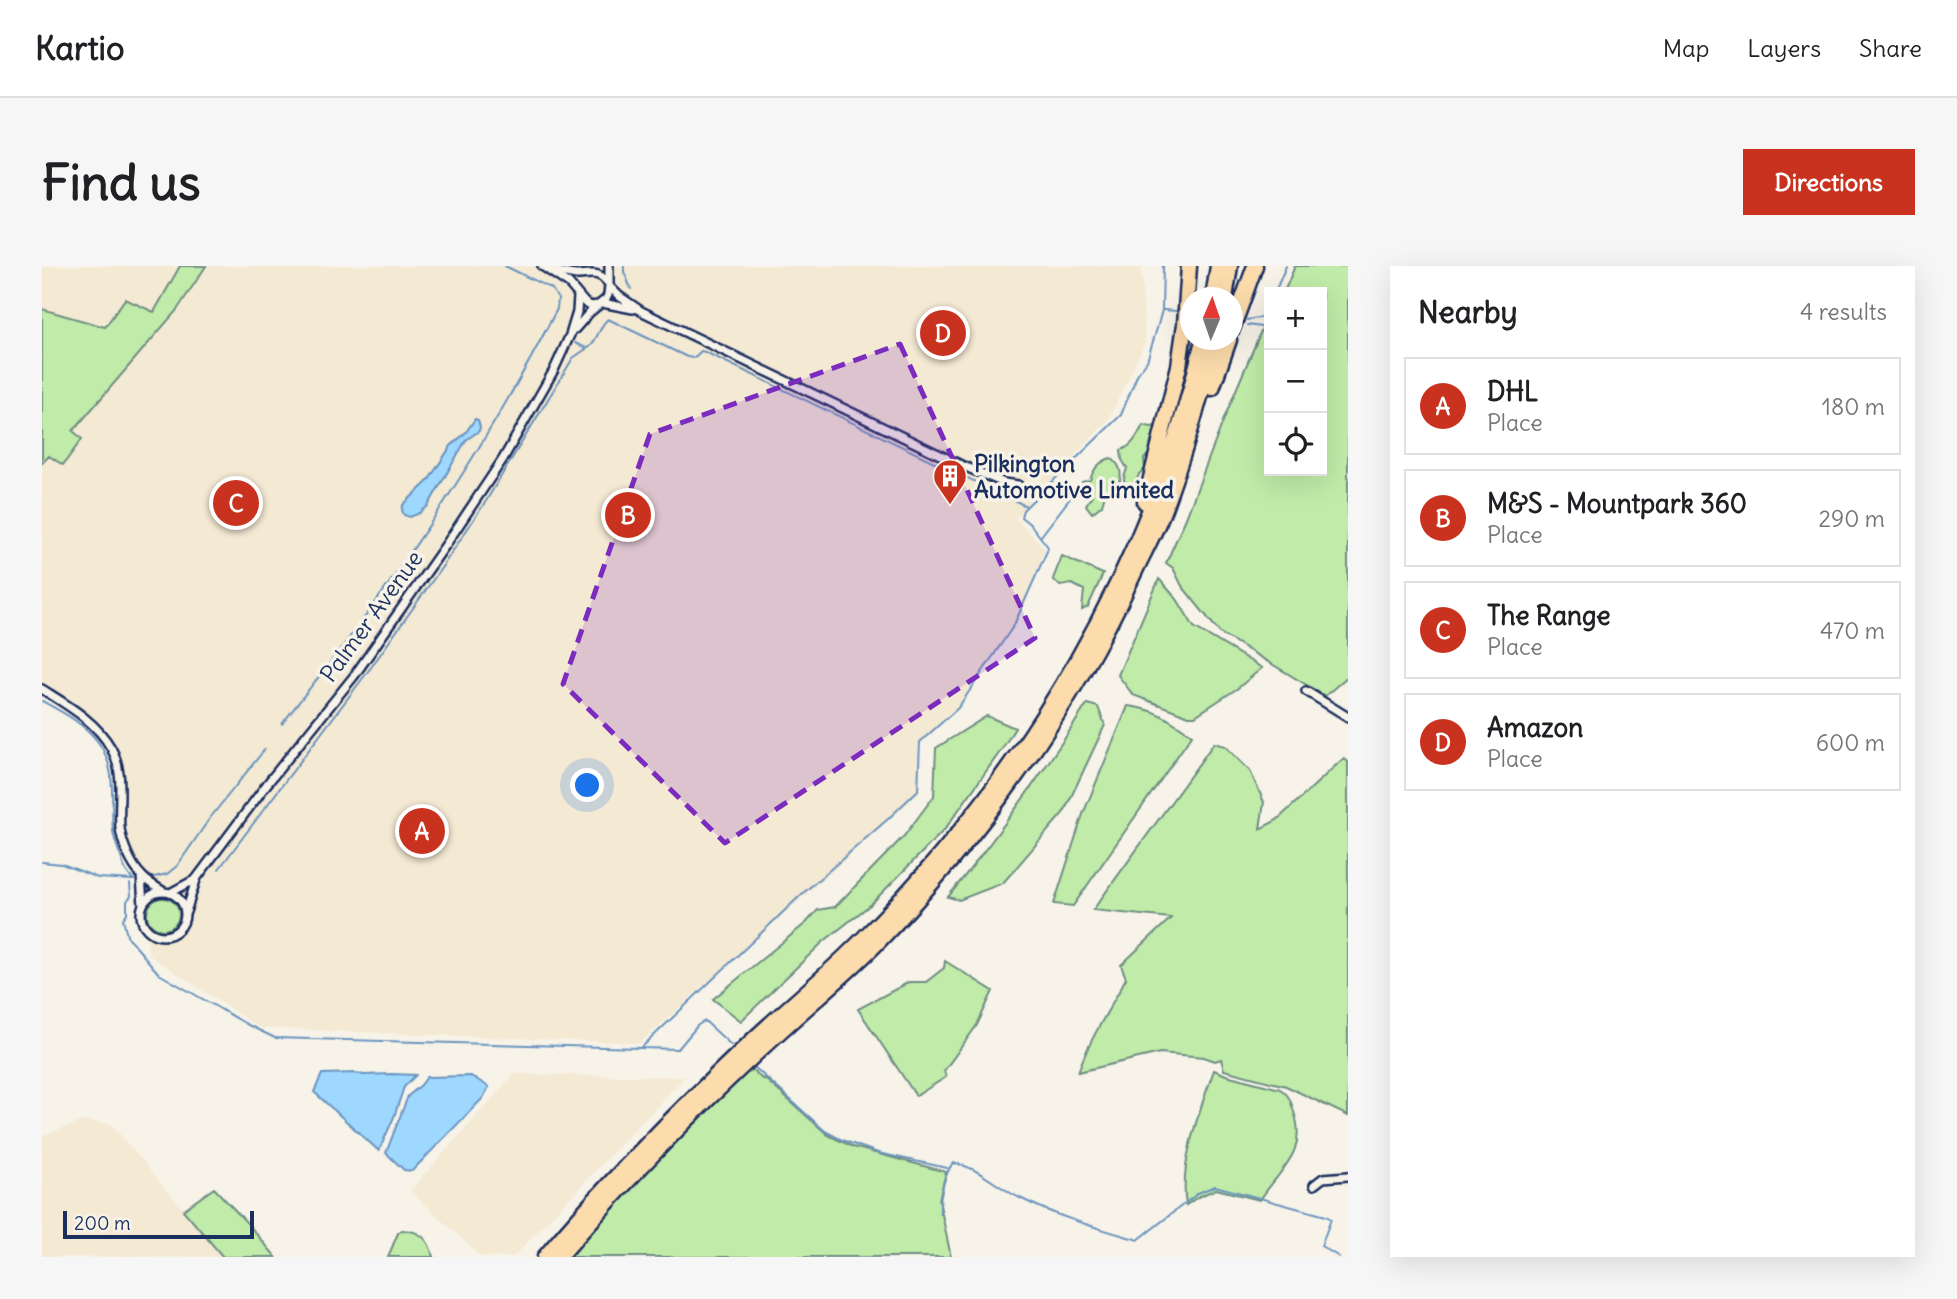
<!DOCTYPE html>
<html lang="en">
<head>
<meta charset="utf-8">
<style>
	body { margin:0; font-family:Delius,sans-serif; background:#f6f6f6; color:#202124 }
	.controls { position:absolute; right:21px; top:21px; display:grid; overflow:hidden; border-radius:0px; box-shadow:0 7px 28px #0002 }
	.controls button { width:63px; height:63px; display:grid; place-items:center; padding:0; border:0; border-bottom:2px solid #e0e0e0; background:#fff; color:#202124; font:35px sans-serif }
	.compass { position:absolute; left:1138px; top:21px; width:63px; height:63px; border-radius:50%; background:#fff; box-shadow:0 7px 28px #0002; rotate:2deg }
	.scale { position:absolute; left:21px; bottom:18px; width:191px; box-sizing:border-box; padding-left:7px; border:4px solid #1b2f5e; border-top:0; font-size:19px; line-height:24px; white-space:nowrap; color:#1b2f5e; -webkit-text-stroke:5px #f7f3e8; paint-order:stroke }
	.you { position:absolute; left:546px; top:520px; width:24px; height:24px; margin:-18px; border:5px solid #fff; border-radius:50%; background:#1a73e8; box-shadow:0 0 0 10px #1a73e833 }
	.badge { display:grid; place-items:center; width:46px; height:46px; border-radius:50%; background:#c8321e; color:#fff; font-size:23px; font-weight:700 }
	.pin { position:absolute; translate:-50% -50%; border:4px solid #fff; box-shadow:0 2px 7px #0006 }
	.list { margin:0; padding:0; list-style:none }
	h2 { display:flex; justify-content:space-between; align-items:center; height:91px; margin:0; padding:0 28px; font-size:30px }
	h2 small { font-size:23px; font-weight:400; color:#757577 }
	.list li { display:grid; grid-template-columns:46px 1fr auto; gap:21px; align-items:center; box-sizing:border-box; height:98px; margin:0 14px 14px; padding:0 14px; border:2px solid #e0e0e0; border-radius:0px }
	.list b { display:block; font-size:26px; white-space:nowrap }
	.list p { margin:0; font-size:23px; white-space:nowrap; color:#757577 }
	.list em { font-size:23px; font-style:normal; color:#757577 }
	.icon { flex:none; width:38px; height:38px; fill:none; stroke:currentColor; stroke-width:2; stroke-linecap:round; stroke-linejoin:round }
	.map { position:relative; flex:none; width:1306px; height:991px; overflow:hidden; border-radius:0px }
	header { display:flex; align-items:center; gap:42px; box-sizing:border-box; height:98px; padding:0 35px; background:#fff; border-bottom:2px solid #e0e0e0 }
	header strong { font-size:33px }
	nav { display:flex; gap:38px; margin-inline-start:auto; font-size:24px }
	.intro { display:flex; align-items:center; justify-content:space-between; box-sizing:border-box; height:168px; padding:0 42px }
	h1 { margin:0; font-size:49px }
	.button { padding:18px 32px; border-radius:0px; background:#c8321e; color:#fff; font-size:24px; font-weight:700 }
	main { display:flex; gap:42px; padding:0 42px }
	aside { flex:1; background:#fff; border-radius:0px; box-shadow:0 7px 28px #0002 }
	.map>svg:first-child { display:block }
	.built { fill:#f4e9d3 }
	.green { fill:#c0eba8; stroke:#6e8d83; stroke-width:2 }
	.water { fill:#9ed8ff; stroke:#6a94bf; stroke-width:2 }
	.lines { fill:none; stroke-linecap:round; stroke-linejoin:round }
	.stream { stroke:#6a94bf; stroke-width:2 }
	.street-casing { stroke:#1b2f5e; stroke-width:12 }
	.highway-casing { stroke:#1b2f5e; stroke-width:19 }
	.street { stroke:#f7f3e8; stroke-width:7 }
	.highway { stroke:#fcdcac; stroke-width:14 }
	.marked { fill:#7b2cbf; fill-opacity:0.2; stroke:#7b2cbf; stroke-width:5; stroke-dasharray:14 9; stroke-linejoin:round }
	.labels { text-anchor:middle; dominant-baseline:central; stroke-width:7; stroke-linejoin:round; paint-order:stroke }
	.poi-label { font-size:23px; font-weight:bold; fill:#1b2f5e; stroke:#f7f3e8; text-anchor:start }
	.street-label { font-size:23px; fill:#1b2f5e; stroke:#f7f3e8 }
</style>
</head>
<body>
<header>
<strong>Kartio</strong>
<nav><a>Map</a><a>Layers</a><a>Share</a></nav>
</header>
<div class="intro"><h1>Find us</h1><a class="button">Directions</a></div>
<main>
<div class="map">
<svg width="1306" height="991" viewBox="0 0 1306 991">
	<rect width="100%" height="100%" fill="#f7f3e8"/>
	<filter id="ink" filterUnits="userSpaceOnUse"><feTurbulence type="fractalNoise" baseFrequency=".0143" numOctaves="2"/><feDisplacementMap in="SourceGraphic" scale="14" xChannelSelector="R" yChannelSelector="G"/><feConvolveMatrix kernelMatrix="1 2 1 2 8 2 1 2 1" color-interpolation-filters="sRGB"/></filter>
	<g filter="url(#ink)">
		<path class="built" d="M0 0H138L112 46 64 61 0 43Z
			M164 0H1099L1103 77 1066 154 974 252 1003 283 972 359 916 442 876 480 878 526 598 777 218 762 107 689 84 558 83 503 65 463 42 445 0 418V197L7 190 21 198 31 165 135 44Z
			M472 808 643 811 471 991H439L368 925Z
			M41 855 69 858 181 991H0V870Z"/>
		<path class="green" d="M138 0H164L135 44 31 165 40 173 21 199 7 190 0 197V43L63 61 83 33 112 46Z
			M1253 0H1306V410L1283 430 1178 367 1140 320 1131 302 1124 297 1144 252 1183 150 1227 46V205H1280V26H1242Z
			M1101 159 1109 161 1114 160C1117 174 1112 183 1102 193L1103 203 1097 208 1092 223H1086C1079 217 1083 209 1085 202L1080 194 1079 184C1090 181 1096 169 1101 159Z
			M1069 192C1077 198 1080 204 1078 215L1070 218 1071 224 1063 228 1060 239 1050 247 1044 239 1050 229 1042 223 1040 216 1048 214C1051 204 1058 195 1069 192Z
			M1020 290 1061 308 1046 341 1040 344 1042 324 1030 318 1018 320 1011 313Z
			M1117 313 1135 333 1152 361 1220 402 1196 422 1153 450H1147L1091 429 1076 409Z
			M1045 438 1056 441 1063 459 1022 546 961 617 917 634 906 631C956 569 1002 506 1045 438Z
			M1086 440C1115 444 1127 453 1150 469L1031 640 1012 638 1041 548Z
			M945 450 973 462 960 483 903 563 828 639 781 676 699 755 671 733 764 657 776 644 793 641 862 570 892 530 894 482Z
			M1172 477 1183 480 1208 505 1222 536 1218 563 1235 554 1302 492 1306 496V850L1244 820 1182 804 1179 793 1173 795 1162 791 1118 787 1036 806C1048 772 1068 743 1084 712L1079 699 1129 652 1051 644Z
			M105 648a16 16 0 1 1 32 0a16 16 0 1 1-32 0Z
			M903 695 951 725 935 759 902 805 904 811 874 830 816 743 867 716H884L902 702Z
			M709 802 720 813 722 812 786 869 811 881 904 906 897 934 909 991H528L604 906Z
			M1172 804 1184 809 1238 823C1247 828 1249 836 1252 846 1266 887 1238 903 1218 934L1174 923 1156 931 1144 939C1137 896 1158 844 1172 804Z
			M172 922 206 958 234 991H181L141 944Z
			M360 964C379 965 387 973 391 991H346L356 967Z"/>
		<path class="water" d="M433 153 436 154 438 161 437 165 424 174 386 240 378 247 368 251 362 249 360 244 361 239 386 215 409 180 424 166Z
			M314 807 322 809 350 808 374 809 362 821 352 851 337 885 272 826 280 808Z
			M429 810 447 821 441 832 370 905 362 904 344 887 366 830 379 819 385 811Z"/>
		<g class="lines">
			<path class="stream" d="M582 0V6L589 23
				M1233 26 1244 0
				M1121 44 1134 45
				M1205 54 1220 51 1227 39
				M1205 59 1227 62
				M533 77 544 82
				M999 270 1032 227
				M0 435C20 446 42 457 56 476 76 503 68 535 71 565 72 574 76 583 79 591 81 601 84 608 92 614
				M240 458C268 421 298 385 325 348 396 251 460 150 515 43L516 33 510 23 463 0
				M0 596 20 598 56 612 91 614
				M177 603 330 400 400 301 444 235 531 92 550 79 562 57 566 53 645 91 652 92 659 85 663 86 984 240
				M108 612 125 608 135 600 168 552 223 483
				M88 618 89 630 85 635V647L81 653 85 670 117 708 206 759 233 772 599 782 760 628 846 553 876 524 878 476 916 442 972 359 1005 285 1006 281 989 259 979 251 981 244 1079 149 1096 107 1105 95 1116 59 1120 44 1121 0
				M599 782 636 783 656 759 663 755 689 779
				M711 800 783 865 800 874 836 887 905 902
				M898 948C897 933 902 908 911 897 935 900 956 922 978 932 1015 951 1056 962 1096 974L1156 927 1173 920 1284 950 1289 953 1279 980 1297 991"/>
			<g class="street-casing">
				<path id="street" d="M500 0 527 18 543 37 549 40 556 39
					M567 0V20L577 30 599 45 919 199 962 217 976 219
					M511 4C518 6 526 8 534 9 547 9 556 4 565 16
					M560 37 591 43
					M533 63 548 46 564 33 566 29 567 20
					M0 423C25 439 54 455 69 482 83 507 76 535 78 562 80 578 89 599 100 610 106 617 115 621 122 626
					M1264 425 1306 451
					M99 610 101 639
					M99 648a22 22 0 1 1 44 0a22 22 0 1 1-44 0Z
					M128 627 154 613 225 518 312 410 405 277 461 193 512 104 528 69 535 46 536 30
					M144 646 154 614
					M1272 919 1281 912 1306 910"/>
			</g>
			<g class="highway-casing">
				<path id="highway" d="M1171 32 1176 0
					M1183 32 1188 0
					M1190 63 1213 0
					M1170 122 1187 74
					M1103 236 1137 100 1143 58 1147 0
					M503 991C567 914 638 843 711 774 747 740 786 709 821 673 986 508 1109 302 1161 74
					M517 991C581 917 650 846 722 780 758 746 798 714 833 679 939 569 1028 446 1092 307 1102 286 1113 266 1121 245 1142 189 1159 131 1173 74"/>
			</g>
			<use href="#street" class="street"/>
			<use href="#highway" class="highway"/>
		</g>
	</g>
	<path class="marked" d="M858 78 993 372 683 577 521 418 608 168Z"/>
	<defs>
		<g id="building-pin" transform="scale(1.75)"><path d="M0 17L-7.5 6A9.5 9.5 0 1 1 7.5 6Z" fill="#c8321e" stroke="#f7f3e8"/><path d="M-4-6H4V6H1V3H-1V6H-4ZM-2.5-4.3h1.7v1.8h-1.7ZM.8-4.3h1.7v1.8H.8ZM-2.5-1h1.7V.8h-1.7ZM.8-1h1.7V.8H.8Z" fill="#fff"/></g>
	</defs>
	<g fill-rule="evenodd">
		<use href="#building-pin" x="908" y="210"/>
	</g>
	<g class="labels">
		<g class="poi-label">
			<text x="932" y="197">Pilkington<tspan x="932" dy="26">Automotive Limited</tspan></text>
		</g>
		<g class="street-label">
			<text transform="translate(329 350) rotate(-54)">Palmer Avenue</text>
		</g>
	</g>
</svg>
<div class="controls">
<button>+</button>
<button>−</button>
<button><svg class="icon" aria-label="locate" viewBox="0 0 24 24"><circle cx="12" cy="12" r="6"/><path d="M12 2v4M12 18v4M2 12h4M18 12h4"/></svg></button>
</div>
<svg class="compass" viewBox="-18 -18 36 36"><path d="M0-13l5 13h-10z" fill="#e53935"/><path d="M0 13l5-13h-10z" fill="#757577"/></svg>
<div class="scale">200 m</div>
<div class="you"></div>
<div class="pin badge" style="left:380px;top:565px">A</div>
<div class="pin badge" style="left:586px;top:249px">B</div>
<div class="pin badge" style="left:194px;top:237px">C</div>
<div class="pin badge" style="left:901px;top:67px">D</div>
</div>
<aside>
<h2>Nearby<small>4 results</small></h2>
<ul class="list">
<li><span class="badge">A</span><div><b>DHL</b><p>Place</p></div><em>180 m</em></li>
<li><span class="badge">B</span><div><b>M&amp;S - Mountpark 360</b><p>Place</p></div><em>290 m</em></li>
<li><span class="badge">C</span><div><b>The Range</b><p>Place</p></div><em>470 m</em></li>
<li><span class="badge">D</span><div><b>Amazon</b><p>Place</p></div><em>600 m</em></li>
</ul>
</aside>
</main>
</body>
</html>
